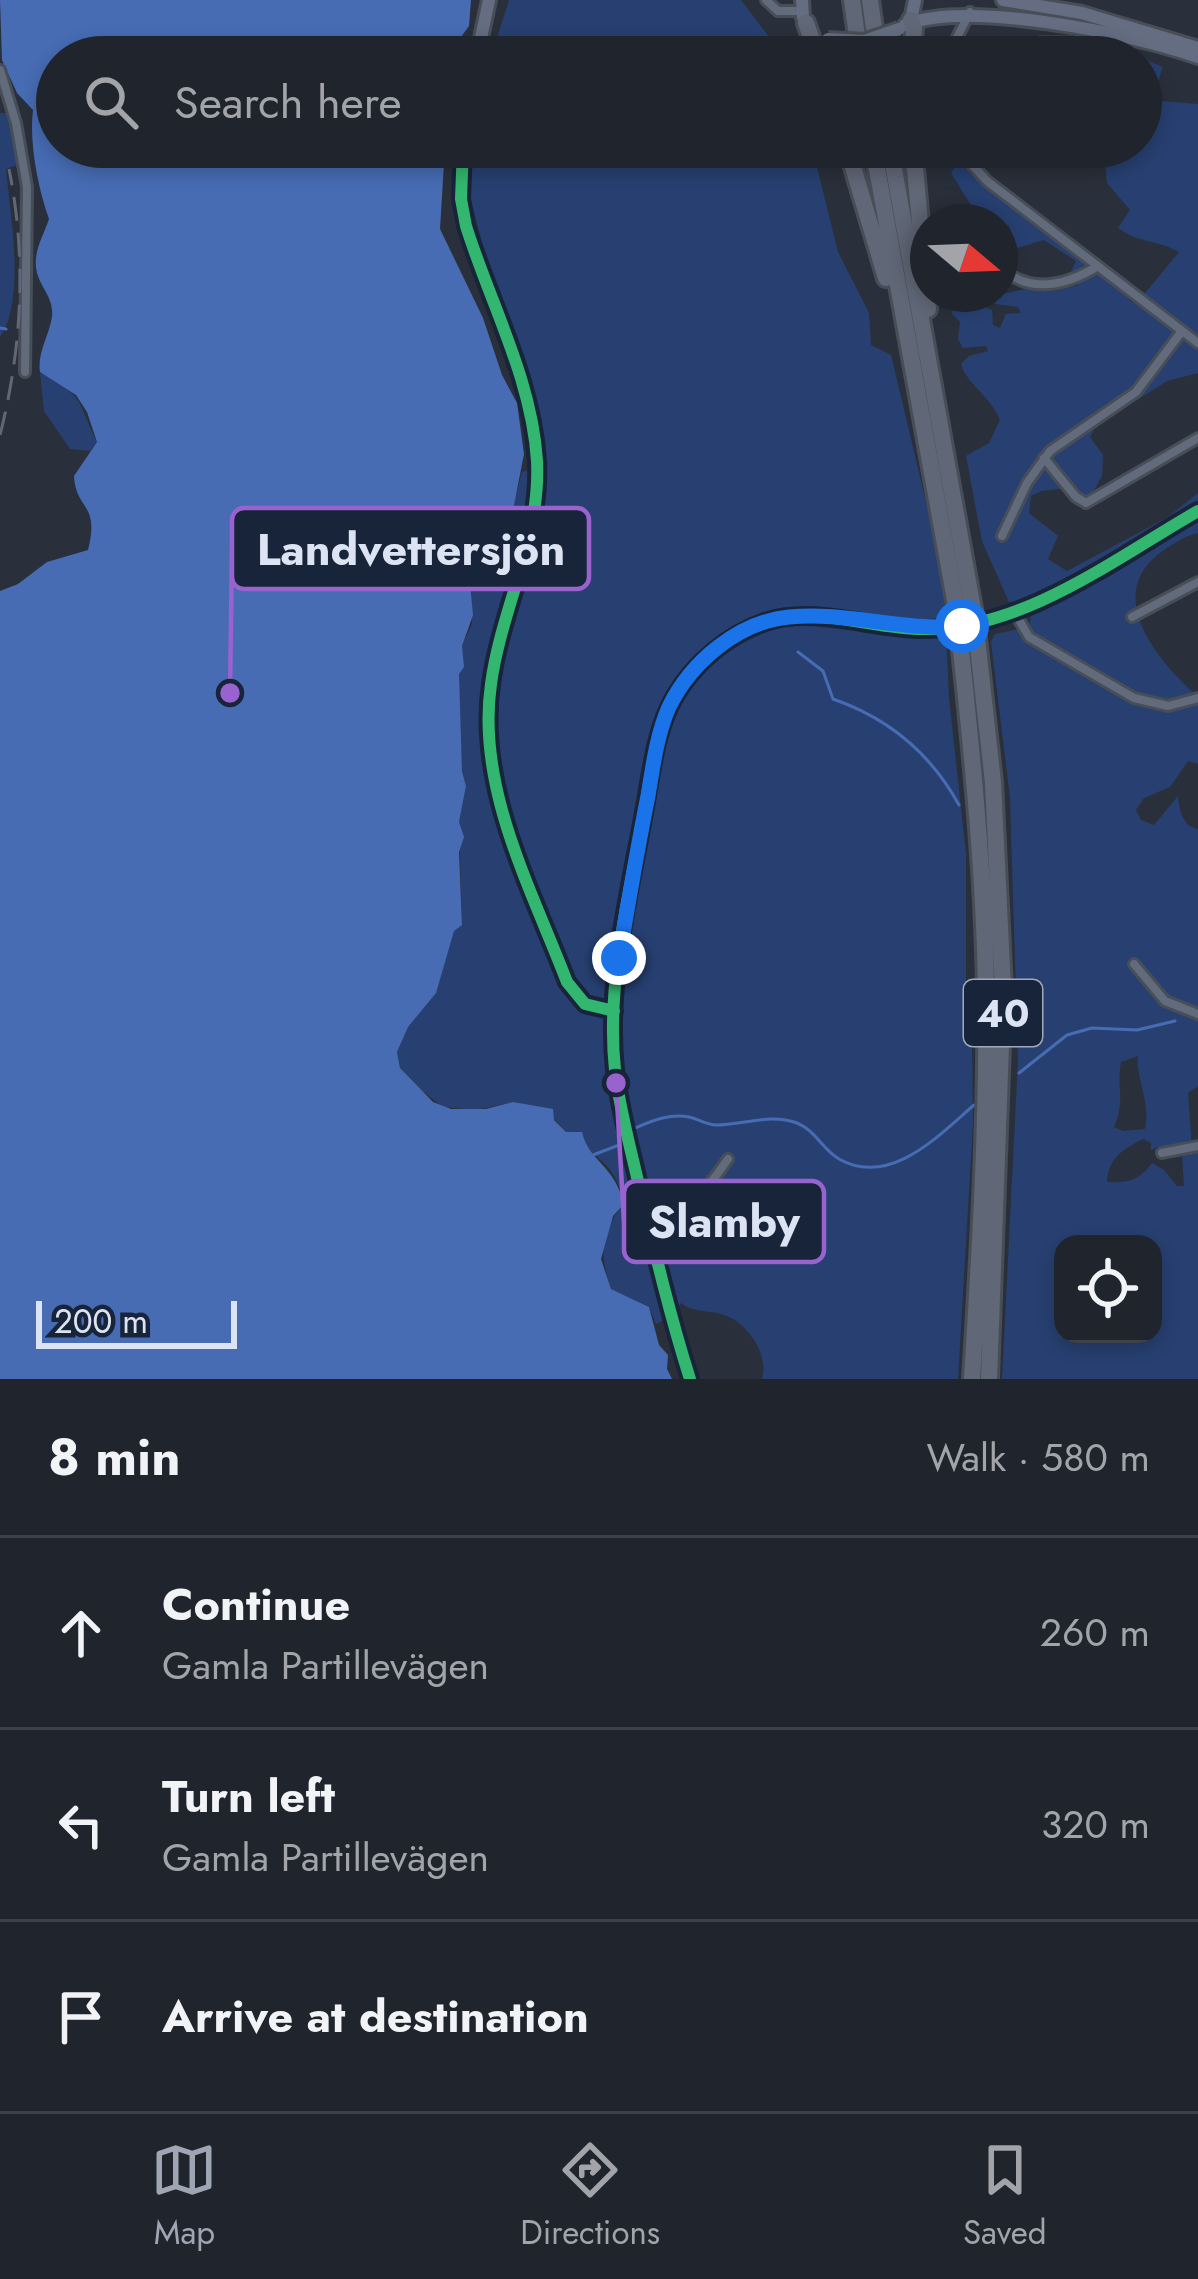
<!DOCTYPE html>
<html lang="en">
<head>
<meta charset="utf-8">
<style>
	body { margin:0; font-family:Jost,sans-serif; background:#2d3038; color:#f1f3f6 }
	.controls { position:absolute; right:36px; bottom:36px; display:grid; overflow:hidden; border-radius:24px; box-shadow:0 6px 18px #0003 }
	.controls button { width:108px; height:108px; display:grid; place-items:center; padding:0; border:0; border-bottom:3px solid #3d4148; background:#20242c; color:#f1f3f6; font:60px sans-serif }
	.compass { position:absolute; left:910px; top:204px; width:108px; height:108px; border-radius:50%; background:#20242c; box-shadow:0 6px 18px #0003; rotate:109deg }
	.scale { position:absolute; left:36px; bottom:30px; width:201px; box-sizing:border-box; padding-left:12px; border:6px solid #dce4f3; border-top:0; font-size:33px; line-height:42px; white-space:nowrap; color:#dce4f3; -webkit-text-stroke:9px #182439; paint-order:stroke }
	.stop { position:absolute; width:36px; height:36px; margin:-27px; border:9px solid #1a73e8; border-radius:50%; background:#fff }
	.stop.end { background:#1a73e8; border-color:#fff; box-shadow:0 3px 12px #0008 }
	.list { margin:0; padding:0; list-style:none }
	h2 { display:flex; justify-content:space-between; align-items:center; height:156px; margin:0; padding:0 48px; font-size:51px }
	h2 small { font-size:39px; font-weight:400; color:#a2a4a9 }
	.list li { display:grid; grid-template-columns:78px 1fr auto; gap:36px; align-items:center; box-sizing:border-box; height:192px; padding:0 48px; border-top:3px solid #3d4148 }
	.list b { display:block; font-size:45px; white-space:nowrap }
	.list p { margin:0; font-size:39px; white-space:nowrap; color:#a2a4a9 }
	.list em { font-size:39px; font-style:normal; color:#a2a4a9 }
	.icon { flex:none; width:66px; height:66px; fill:none; stroke:currentColor; stroke-width:2; stroke-linecap:round; stroke-linejoin:round }
	.map { position:relative; flex:none; width:1198px; height:1379px; overflow:hidden }
	.search { position:absolute; background:#20242c; box-shadow:0 6px 18px #0003; left:36px; right:36px; top:36px; height:132px; display:flex; align-items:center; gap:30px; box-sizing:border-box; padding:0 42px; border-radius:66px; color:#a2a4a9; font-size:45px }
	.sheet { height:732px; background:#20242c }
	nav { display:flex; justify-content:space-around; align-items:center; box-sizing:border-box; height:168px; border-top:3px solid #3d4148; background:#20242c; font-size:33px; color:#a2a4a9 }
	nav a { display:grid; justify-items:center; gap:6px }
	nav .on { color:#9ea5b3 }
	.map>svg:first-child { display:block }
	.green { fill:#274071; fill-rule:evenodd }
	.water { fill:#476cb4 }
	.lines { fill:none; stroke-linecap:round; stroke-linejoin:round }
	.stream { stroke:#476cb4; stroke-width:3 }
	.street-casing { stroke:#484e57; stroke-width:14 }
	.secondary-casing { stroke:#484e57; stroke-width:18 }
	.highway-casing { stroke:#484e57; stroke-width:22 }
	.street { stroke:#626b7c; stroke-width:8 }
	.secondary { stroke:#646d81; stroke-width:12 }
	.highway { stroke:#606776; stroke-width:16 }
	.rail { stroke:#616774; stroke-width:3; stroke-dasharray:24 12; stroke-linecap:butt }
	.secondary-bridge-casing { stroke:#484e57; stroke-width:18; stroke-linecap:butt }
	.highway-bridge-casing { stroke:#484e57; stroke-width:22; stroke-linecap:butt }
	.secondary-bridge { stroke:#646d81; stroke-width:12 }
	.highway-bridge { stroke:#606776; stroke-width:16 }
	.cycleway-casing { stroke:#182439; stroke-width:20 }
	.cycleway { stroke:#33b770; stroke-width:12 }
	.route { stroke:#1a73e8; stroke-width:15 }
	.labels { text-anchor:middle; dominant-baseline:central; stroke-width:10; stroke-linejoin:round; paint-order:stroke }
	.shield { fill:#182439; stroke:#a1aabb; stroke-width:3 }
	.shield-label { font-size:39px; font-weight:bold; fill:#dce4f3 }
	.leader { fill:none; stroke:#9863cf; stroke-width:4.5 }
	.callout-dot { fill:#9863cf; stroke:#182439; stroke-width:4.5 }
	.callout { fill:#182439; stroke:#9863cf; stroke-width:4.5 }
	.callout-label { font-size:45px; text-anchor:middle; font-weight:bold; fill:#dce4f3 }
</style>
</head>
<body>
<div class="map">
<svg width="1198" height="1379" viewBox="0 0 1198 1379">
	<rect width="100%" height="100%" fill="#2a303b"/>
	<path class="green" d="M509 0H741L784 57H491Z
		M1039 35H1070L1139 57H998Z
		M1141 58 1163 67 1154 93 1160 101 1198 104V373L1167 381 1096 426 1090 437 1103 455 1102 476 1084 508 1069 488 1041 491 1031 496 1029 513 1058 536 1048 559 1067 571 1168 517 1198 493V533C1185 536 1176 542 1164 550 1101 593 1156 660 1198 697V764L1188 761 1170 787 1144 798 1136 810 1141 820 1154 825 1178 796C1179 810 1183 827 1198 829V1086L1188 1093 1192 1148 1198 1149V1379H1002L1018 1061 1010 797 991 642 995 634 1029 627 1031 615 1036 610 1025 600 1009 602 982 541 966 456 989 443 1000 420C989 394 968 386 961 364L969 356 988 351 986 346 963 348 958 339 960 322 952 314 950 294 992 310 993 325 1000 328 1006 314 1021 313 1018 307 995 304 998 295 1034 287 1054 291 1078 285 1070 274 1076 261 1044 240 1017 248 1009 226 1000 222H966L977 215 951 173 958 162 1015 211 1086 261 1132 302 1146 292 1179 252C1158 240 1138 243 1118 228L1130 210 1107 183 1104 149 1100 147H1141ZM1138 1056C1136 1081 1151 1102 1145 1129L1123 1131 1114 1127C1126 1097 1116 1090 1121 1062ZM1143 1139 1151 1143V1150L1158 1147 1182 1154 1184 1186H1177L1164 1170 1152 1163C1139 1181 1127 1183 1107 1182 1108 1158 1123 1149 1143 1139ZM1063 1244H1153V1334H1063Z
		M0 113H8L20 164 6 169C10 213 26 299 0 337Z
		M474 147H812L838 252 869 313 871 345 891 355 943 573 949 698 966 854V1028L972 1044 973 1123 958 1379H762C769 1355 749 1325 727 1316 710 1309 696 1314 681 1303L668 1318 656 1324 649 1307 611 1289C600 1256 599 1232 624 1204 621 1193 619 1182 613 1174 601 1155 589 1158 582 1133L566 1132 554 1119 513 1102 476 1110 443 1107 412 1083 400 1068 397 1052 408 1027 435 993 454 931 462 924 459 822 466 786 462 771 458 674 462 646 472 624 468 563 473 557 482 556 507 529 522 472 541 467 468 189Z
		M40 372C88 401 74 395 97 442L90 451 70 449 44 411Z"/>
	<path class="water" d="M0 0H471L469 26 461 37 460 57H57V147H445L440 229 483 318 502 375 517 403 524 454 513 510 493 552 473 557 468 563 473 615 462 646 464 667 459 674 462 771 466 786 459 822 464 837 459 852 462 925 454 931 436 993 408 1027 397 1052 400 1068 433 1102 451 1109H486L513 1102 553 1109 554 1120 566 1132H582C589 1162 614 1164 624 1204L613 1216 601 1259 611 1289 649 1307 659 1345 668 1355 667 1369 672 1379H0V591L18 584 47 562 88 550C100 502 76 511 74 476L97 442 87 412 76 395 40 372C37 353 49 336 52 317 54 298 42 290 37 273 32 253 43 237 49 219 38 188 29 143 33 110L17 93 2 60Z"/>
	<g class="lines">
		<path class="stream" d="M0 328 6 329
			M798 652 823 671 833 699C888 718 931 754 959 805
			M1019 1073 1067 1035 1092 1028 1137 1030 1175 1021
			M635 1128C652 1121 670 1113 689 1117 698 1119 705 1124 715 1125 744 1125 769 1113 797 1123 815 1130 823 1150 839 1159 890 1188 939 1135 974 1105
			M593 1155 619 1145"/>
		<g class="street-casing">
			<path id="street" d="M766 0 778 11H801
				M947 57 970 12
				M0 70 16 123 27 187 25 372
				M956 147 987 181 1198 343
				M1000 267C1030 295 1067 285 1098 266
				M1044 458 1076 497 1086 503 1198 438
				M1002 536 1027 483 1050 451 1136 392 1182 331
				M1015 613 1029 637 1134 698 1168 706 1198 698
				M1132 617 1198 582
				M1134 964 1165 1001 1198 1014
				M1162 1153 1198 1146
				M651 1233C684 1219 708 1188 728 1159"/>
		</g>
		<g class="secondary-casing">
			<path id="secondary" d="M802 0 803 17 809 27
				M1003 0 1082 13 1198 48
				M911 20 915 0
				M905 25C967 0 1129 33 1198 57
				M477 57 489 0
				M463 147 461 199 466 226C490 303 532 379 537 461 541 539 501 609 491 684 476 787 531 888 567 982L585 1004 614 1011
				M690 1379C669 1313 653 1244 637 1177 629 1142 619 1106 615 1070 606 987 628 900 643 818 651 778 654 732 675 696 695 662 728 635 765 622 817 605 873 630 927 629 1024 629 1116 558 1198 511"/>
		</g>
		<g class="highway-casing">
			<path id="highway" d="M852 0 860 57
				M870 0 878 57
				M911 20 914 28 912 57
				M806 23 818 57
				M847 147 886 278
				M873 147 957 611
				M890 147 973 609
				M913 147 928 309
				M978 647 993 782 1003 989 989 1379
				M961 650C973 762 984 874 986 987 988 1117 980 1249 972 1379"/>
		</g>
		<use href="#street" class="street"/>
		<use href="#secondary" class="secondary"/>
		<use href="#highway" class="highway"/>
		<path class="rail" d="M0 435C22 348 27 258 9 169"/>
		<g class="secondary-bridge-casing">
			<path id="secondary-bridge" d="M828 39 864 41 899 29"/>
		</g>
		<g class="highway-bridge-casing">
			<path id="highway-bridge" d="M973 609 978 647
				M957 611 961 650"/>
		</g>
		<use href="#secondary-bridge" class="secondary-bridge"/>
		<use href="#highway-bridge" class="highway-bridge"/>
		<g class="cycleway-casing">
			<path id="cycleway" d="M463 147 461 199 466 226C490 303 532 379 537 461 541 539 501 609 491 684 476 787 531 888 567 982L585 1004 614 1011
				M690 1379C669 1313 653 1244 637 1177 629 1142 619 1106 615 1070 606 987 628 900 643 818 651 778 654 732 675 696 695 662 728 635 765 622 817 605 873 630 927 629 1024 629 1116 558 1198 511"/>
		</g>
		<use href="#cycleway" class="cycleway"/>
	</g>
	<g class="lines">
		<path class="route" d="M619 958C628 904 637 850 648 796 653 766 657 734 669 707 691 662 738 622 789 617 847 611 904 632 962 626"/>
	</g>
	<g class="labels">
		<rect class="shield" x="964" y="980" width="78" height="66" rx="9"/>
		<g class="shield-label">
			<text x="1003" y="1013">40</text>
		</g>
	</g>
	<path class="leader" d="M230 693L232 549M616 1083L624 1222"/>
	<g class="callout-dot">
		<circle cx="230" cy="693" r="12"/>
		<circle cx="616" cy="1083" r="12"/>
	</g>
	<g class="callout">
		<rect x="232" y="508" width="357" height="81" rx="12"/>
		<rect x="624" y="1181" width="200" height="81" rx="12"/>
	</g>
	<g class="callout-label">
		<text x="411" y="565">Landvettersjön</text>
		<text x="724" y="1237">Slamby</text>
	</g>
</svg>
<div class="controls">
<button><svg class="icon" aria-label="locate" viewBox="0 0 24 24"><circle cx="12" cy="12" r="6"/><path d="M12 2v4M12 18v4M2 12h4M18 12h4"/></svg></button>
</div>
<svg class="compass" viewBox="-18 -18 36 36"><path d="M0-13l5 13h-10z" fill="#e53935"/><path d="M0 13l5-13h-10z" fill="#a2a4a9"/></svg>
<div class="scale">200 m</div>
<div class="stop" style="left:962px;top:626px"></div>
<div class="stop end" style="left:619px;top:958px"></div>
<div class="search"><svg class="icon" aria-label="search" viewBox="0 0 24 24"><circle cx="10" cy="10" r="6"/><path d="M15 15l6 6"/></svg>Search here</div>
</div>
<section class="sheet">
<h2>8 min<small>Walk · 580 m</small></h2>
<ul class="list">
<li><svg class="icon" aria-label="ahead" viewBox="0 0 24 24"><path d="M12 20V5M6 11l6-6 6 6"/></svg><div><b>Continue</b><p>Gamla Partillevägen</p></div><em>260 m</em></li>
<li><svg class="icon" aria-label="left" viewBox="0 0 24 24"><path d="M17 20v-9H6M10 6l-5 5 5 5"/></svg><div><b>Turn left</b><p>Gamla Partillevägen</p></div><em>320 m</em></li>
<li><svg class="icon" aria-label="arrive" viewBox="0 0 24 24"><path d="M6 21V4h12l-3 4 3 4H6"/></svg><div><b>Arrive at destination</b></div></li>
</ul>
</section>
<nav>
<a class="on"><svg class="icon" aria-label="map" viewBox="0 0 24 24"><path d="M3 6l6-2 6 2 6-2v14l-6 2-6-2-6 2zM9 4v14M15 6v14"/></svg>Map</a>
<a><svg class="icon" aria-label="directions" viewBox="0 0 24 24"><path d="M12 3l9 9-9 9-9-9zM9 14v-3h6M13 9l2 2-2 2"/></svg>Directions</a>
<a><svg class="icon" aria-label="saved" viewBox="0 0 24 24"><path d="M7 4h10v16l-5-4-5 4z"/></svg>Saved</a>
</nav>
</body>
</html>
